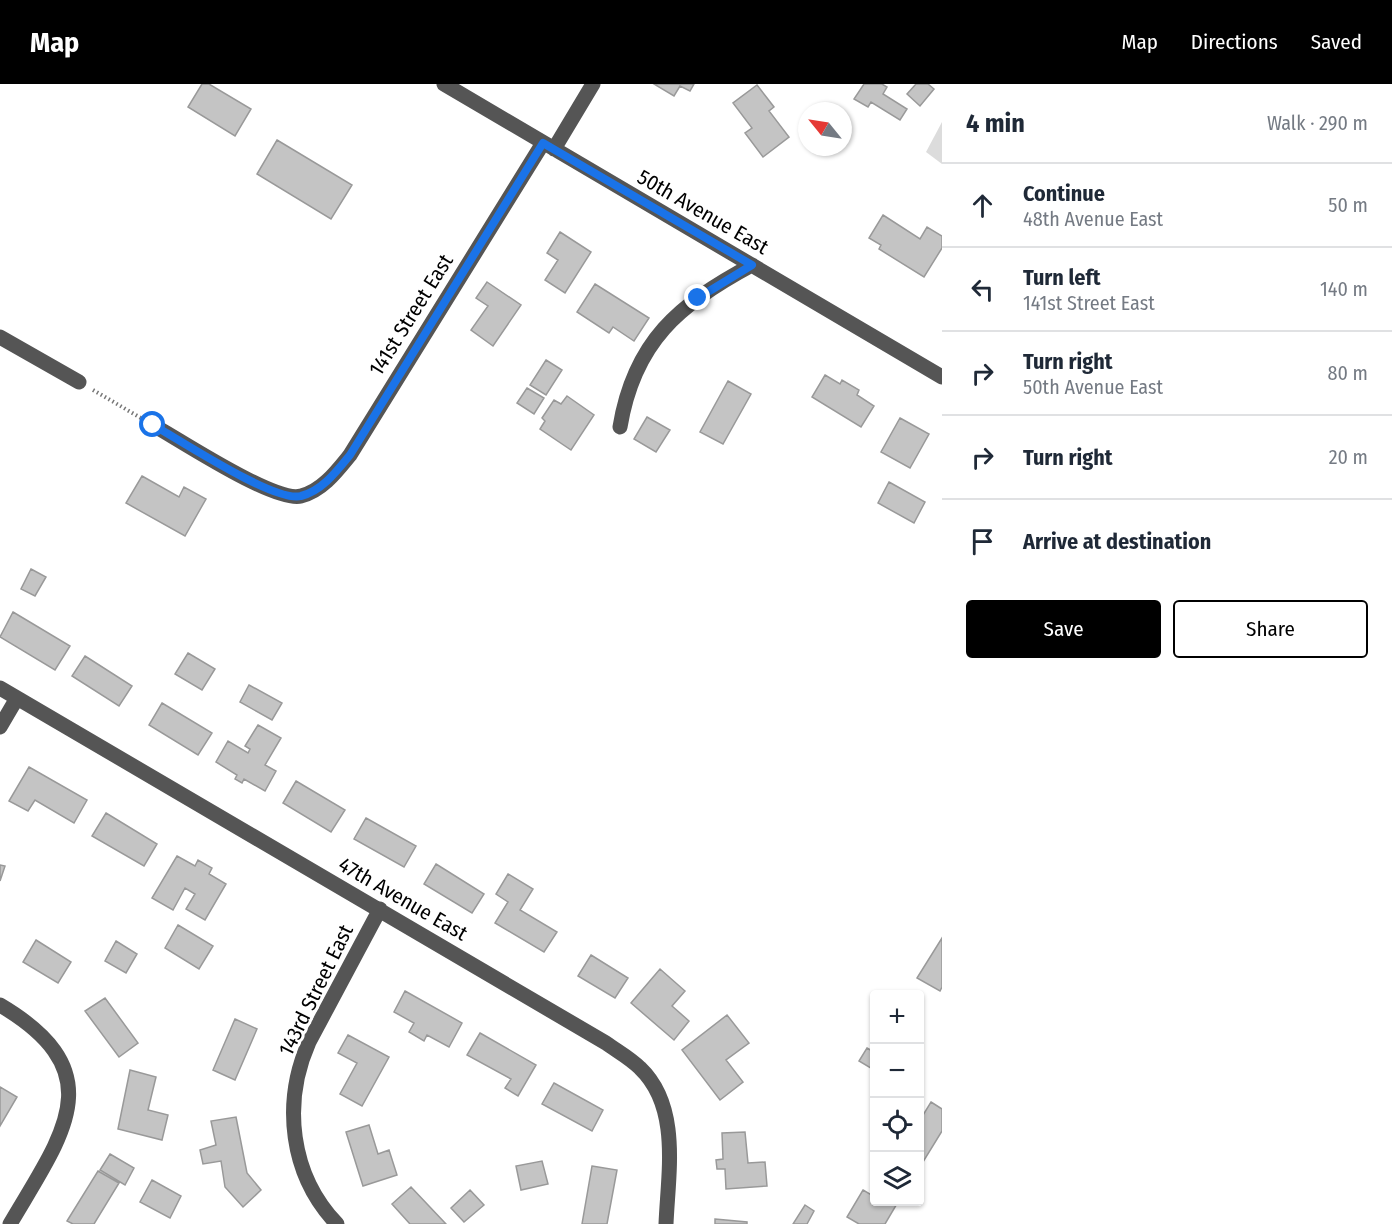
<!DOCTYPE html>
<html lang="en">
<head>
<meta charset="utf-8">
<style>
	body { margin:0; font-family:"Fira Sans Condensed",sans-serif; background:#f6f6f7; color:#1f2937 }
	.controls { position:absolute; right:18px; bottom:18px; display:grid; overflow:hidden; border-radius:6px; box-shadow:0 2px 4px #0004 }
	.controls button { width:54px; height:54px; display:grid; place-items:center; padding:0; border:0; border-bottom:2px solid #e0e1e3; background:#fff; color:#1f2937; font:30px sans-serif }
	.compass { position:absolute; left:798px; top:18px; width:54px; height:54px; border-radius:50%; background:#fff; box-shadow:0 2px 4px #0004; rotate:300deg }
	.stop { position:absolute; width:18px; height:18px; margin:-14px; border:4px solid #1a73e8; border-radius:50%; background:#fff }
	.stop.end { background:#1a73e8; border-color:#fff; box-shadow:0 2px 6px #0008 }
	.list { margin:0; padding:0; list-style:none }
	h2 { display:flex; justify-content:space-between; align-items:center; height:78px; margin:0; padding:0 24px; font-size:26px }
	h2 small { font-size:20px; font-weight:400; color:#747a83 }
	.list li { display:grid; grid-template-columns:39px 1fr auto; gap:18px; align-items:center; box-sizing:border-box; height:84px; padding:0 24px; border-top:2px solid #e0e1e3 }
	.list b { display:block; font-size:22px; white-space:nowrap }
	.list p { margin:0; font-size:20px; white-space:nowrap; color:#747a83 }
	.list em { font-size:20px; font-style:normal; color:#747a83 }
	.actions { display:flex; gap:12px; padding:18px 24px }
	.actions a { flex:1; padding:14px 0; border:2px solid #000; border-radius:6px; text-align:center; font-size:21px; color:#000 }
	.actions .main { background:#000; color:#fff }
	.icon { flex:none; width:33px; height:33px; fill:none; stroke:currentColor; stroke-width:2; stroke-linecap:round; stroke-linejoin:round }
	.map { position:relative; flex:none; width:942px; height:1140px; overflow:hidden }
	header { display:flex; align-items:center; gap:36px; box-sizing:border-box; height:84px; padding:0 30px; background:#000; color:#fff }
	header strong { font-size:28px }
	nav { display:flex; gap:33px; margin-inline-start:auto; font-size:21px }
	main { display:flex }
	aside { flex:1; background:#fff }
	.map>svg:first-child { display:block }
	.green { fill:#dcdcdc }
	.building { fill:#c4c4c4; stroke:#999; stroke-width:1.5 }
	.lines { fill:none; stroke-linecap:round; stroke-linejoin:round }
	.path { stroke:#777; stroke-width:4; stroke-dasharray:1.5 3; stroke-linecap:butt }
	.minor { stroke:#555; stroke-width:15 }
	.route { stroke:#1a73e8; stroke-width:8 }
	.labels { text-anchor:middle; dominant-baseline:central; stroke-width:6; stroke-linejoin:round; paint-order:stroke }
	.street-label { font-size:21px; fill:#000; stroke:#fff }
</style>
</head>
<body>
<header>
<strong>Map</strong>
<nav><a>Map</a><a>Directions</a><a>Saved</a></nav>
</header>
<main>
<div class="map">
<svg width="942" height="1140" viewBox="0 0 942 1140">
	<rect width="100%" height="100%" fill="#fff"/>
	<path class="green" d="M942 38V80L926 68Z"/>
	<path class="building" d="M202 0H209L251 25 235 52 188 23Z
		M654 0H694L690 7 680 2 674 12Z
		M864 0H882L887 3 883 10 907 25 900 36 871 18 868 23 854 15Z
		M916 0H928L934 5 920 22 907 10Z
		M757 1 774 23 769 27 789 53 763 73 745 49 752 44 733 19Z
		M277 56 352 101 331 135 257 90Z
		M883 131 920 155 927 143 942 152V164L924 193 879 165 881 161 869 154Z
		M560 148 591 168 565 209 545 196 558 176 547 169Z
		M487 198 521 221 493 262 471 246 488 222 476 214Z
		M595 200 649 234 634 257 613 243 609 249 577 228Z
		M546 276 562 286 546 311 530 301Z
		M825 291 840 300 842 296 859 306 857 311 874 322 861 343 812 313Z
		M728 297 751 310 723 360 700 348Z
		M527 304 544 314 534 330 517 319Z
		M567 312 594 331 571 366 540 345 545 337 542 334 554 316 561 320Z
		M647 333 670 346 656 368 634 355Z
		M900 334 929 350 910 384 881 368Z
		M142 392 179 413 184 403 206 415 185 452 126 419Z
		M889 398 925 418 914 439 878 419Z
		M31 485 46 493 35 512 21 505Z
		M13 528 70 562 55 586 0 553Z
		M188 569 215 585 202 606 175 590Z
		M85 572 132 602 119 622 72 592Z
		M249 601 282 619 272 636 240 618Z
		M162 619 212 649 198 671 149 641Z
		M258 641 281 654 265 681 276 687 265 707 244 695 242 699 235 695 237 691 216 678 228 657 248 669 250 665 245 662Z
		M29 683 87 716 74 739 35 716 28 727 9 717Z
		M296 697 345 726 331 748 283 719Z
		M106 729 157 760 144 782 92 752Z
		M366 734 416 762 404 783 354 755Z
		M177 772 195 782 198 776 212 784 209 790 226 800 205 836 186 825 195 810 185 804 173 826 152 814Z
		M436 780 484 810 472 829 424 800Z
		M0 781 5 782 0 797Z
		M508 790 533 805 520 826 557 848 544 868 495 839 508 818 496 810Z
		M178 841 213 862 199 885 165 864Z
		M942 854V903L940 907 917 894Z
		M36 856 71 878 58 899 23 878Z
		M116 857 137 870 126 889 105 877Z
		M591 871 628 894 615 914 578 892Z
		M660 885 685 907 672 922 689 937 674 956 631 919Z
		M405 907 462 939 449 963 427 951 424 957 409 948 414 939 394 928Z
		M105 914 138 959 119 973 85 927Z
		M727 931 749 959 726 976 743 998 720 1016 682 966Z
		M235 935 257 945 235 996 213 986Z
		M480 949 536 981 518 1012 505 1004 511 995 467 971Z
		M348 951 389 973 362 1022 340 1010 357 979 338 969Z
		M867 964 874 968V986L859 977Z
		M130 986 156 993 148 1026 168 1031 162 1056 118 1045Z
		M554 999 603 1026 592 1047 542 1020Z
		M0 1003 17 1013 0 1042Z
		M931 1018 942 1025V1047L923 1078 920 1076V1036Z
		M236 1033 247 1089 261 1106 243 1123 225 1103 221 1077 203 1080 200 1066 216 1061 211 1037Z
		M369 1041 378 1070 389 1066 397 1091 363 1102 346 1048Z
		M745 1048 748 1079 765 1078 767 1102 726 1105 725 1085H717L716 1076 723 1075 722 1049Z
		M110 1070 134 1084 125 1101 100 1086Z
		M542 1077 548 1100 521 1106 516 1082Z
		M592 1082 617 1086 607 1140H582Z
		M98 1087 119 1099 94 1140H73L67 1137Z
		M152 1096 181 1112 170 1134 140 1118Z
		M411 1103 446 1140H410L392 1120Z
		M470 1106 484 1121 464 1138 451 1124Z
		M863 1106 873 1112 874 1109V1118H898L885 1140H859L847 1133Z
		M805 1121 814 1127 807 1140H793Z
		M715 1135 747 1138V1140H715Z"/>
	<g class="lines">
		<path class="path" d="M93 306 141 334"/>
		<path class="minor" d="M444 0 942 293
			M554 65 593 0
			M0 253 79 298
			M153 341C180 356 275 419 301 412 322 407 337 387 350 371L543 59
			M620 343C634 258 679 220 752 181
			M0 604 606 959C617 967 630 974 640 984 681 1023 668 1090 666 1140
			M0 643 17 614
			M0 921C115 989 62 1051 10 1140
			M337 1140C290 1091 282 1019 309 958L380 825"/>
	</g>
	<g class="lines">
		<path class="route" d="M153 341C180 356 275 419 301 412 322 407 337 387 350 371L543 59 752 181 698 214"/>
	</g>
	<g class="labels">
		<g class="street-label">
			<text transform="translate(703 128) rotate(30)">50th Avenue East</text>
			<text transform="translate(411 231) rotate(-58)">141st Street East</text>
			<text transform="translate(403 815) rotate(30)">47th Avenue East</text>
			<text transform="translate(316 906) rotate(-64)">143rd Street East</text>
		</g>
	</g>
</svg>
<div class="controls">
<button>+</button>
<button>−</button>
<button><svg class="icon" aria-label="locate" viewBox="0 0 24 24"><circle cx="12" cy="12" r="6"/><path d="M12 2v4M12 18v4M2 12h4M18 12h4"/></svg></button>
<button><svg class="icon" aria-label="layers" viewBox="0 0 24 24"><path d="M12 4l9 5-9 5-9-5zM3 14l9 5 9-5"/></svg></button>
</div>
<svg class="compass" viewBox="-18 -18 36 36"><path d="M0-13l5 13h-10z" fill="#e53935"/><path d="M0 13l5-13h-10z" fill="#747a83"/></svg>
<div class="stop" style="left:153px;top:341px"></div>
<div class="stop end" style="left:698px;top:214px"></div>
</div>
<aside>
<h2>4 min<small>Walk · 290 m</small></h2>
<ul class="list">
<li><svg class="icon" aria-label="ahead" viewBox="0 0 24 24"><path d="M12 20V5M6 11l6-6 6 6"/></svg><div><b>Continue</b><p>48th Avenue East</p></div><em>50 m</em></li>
<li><svg class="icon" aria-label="left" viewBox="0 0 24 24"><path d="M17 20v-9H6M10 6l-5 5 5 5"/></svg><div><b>Turn left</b><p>141st Street East</p></div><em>140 m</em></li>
<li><svg class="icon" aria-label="right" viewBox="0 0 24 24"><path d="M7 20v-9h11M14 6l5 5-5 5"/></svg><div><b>Turn right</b><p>50th Avenue East</p></div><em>80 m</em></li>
<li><svg class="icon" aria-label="right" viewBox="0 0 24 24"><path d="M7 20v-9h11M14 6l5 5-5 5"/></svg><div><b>Turn right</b></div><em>20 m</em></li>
<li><svg class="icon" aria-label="arrive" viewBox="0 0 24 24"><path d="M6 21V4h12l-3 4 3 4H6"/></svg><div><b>Arrive at destination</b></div></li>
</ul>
<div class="actions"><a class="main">Save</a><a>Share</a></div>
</aside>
</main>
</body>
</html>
